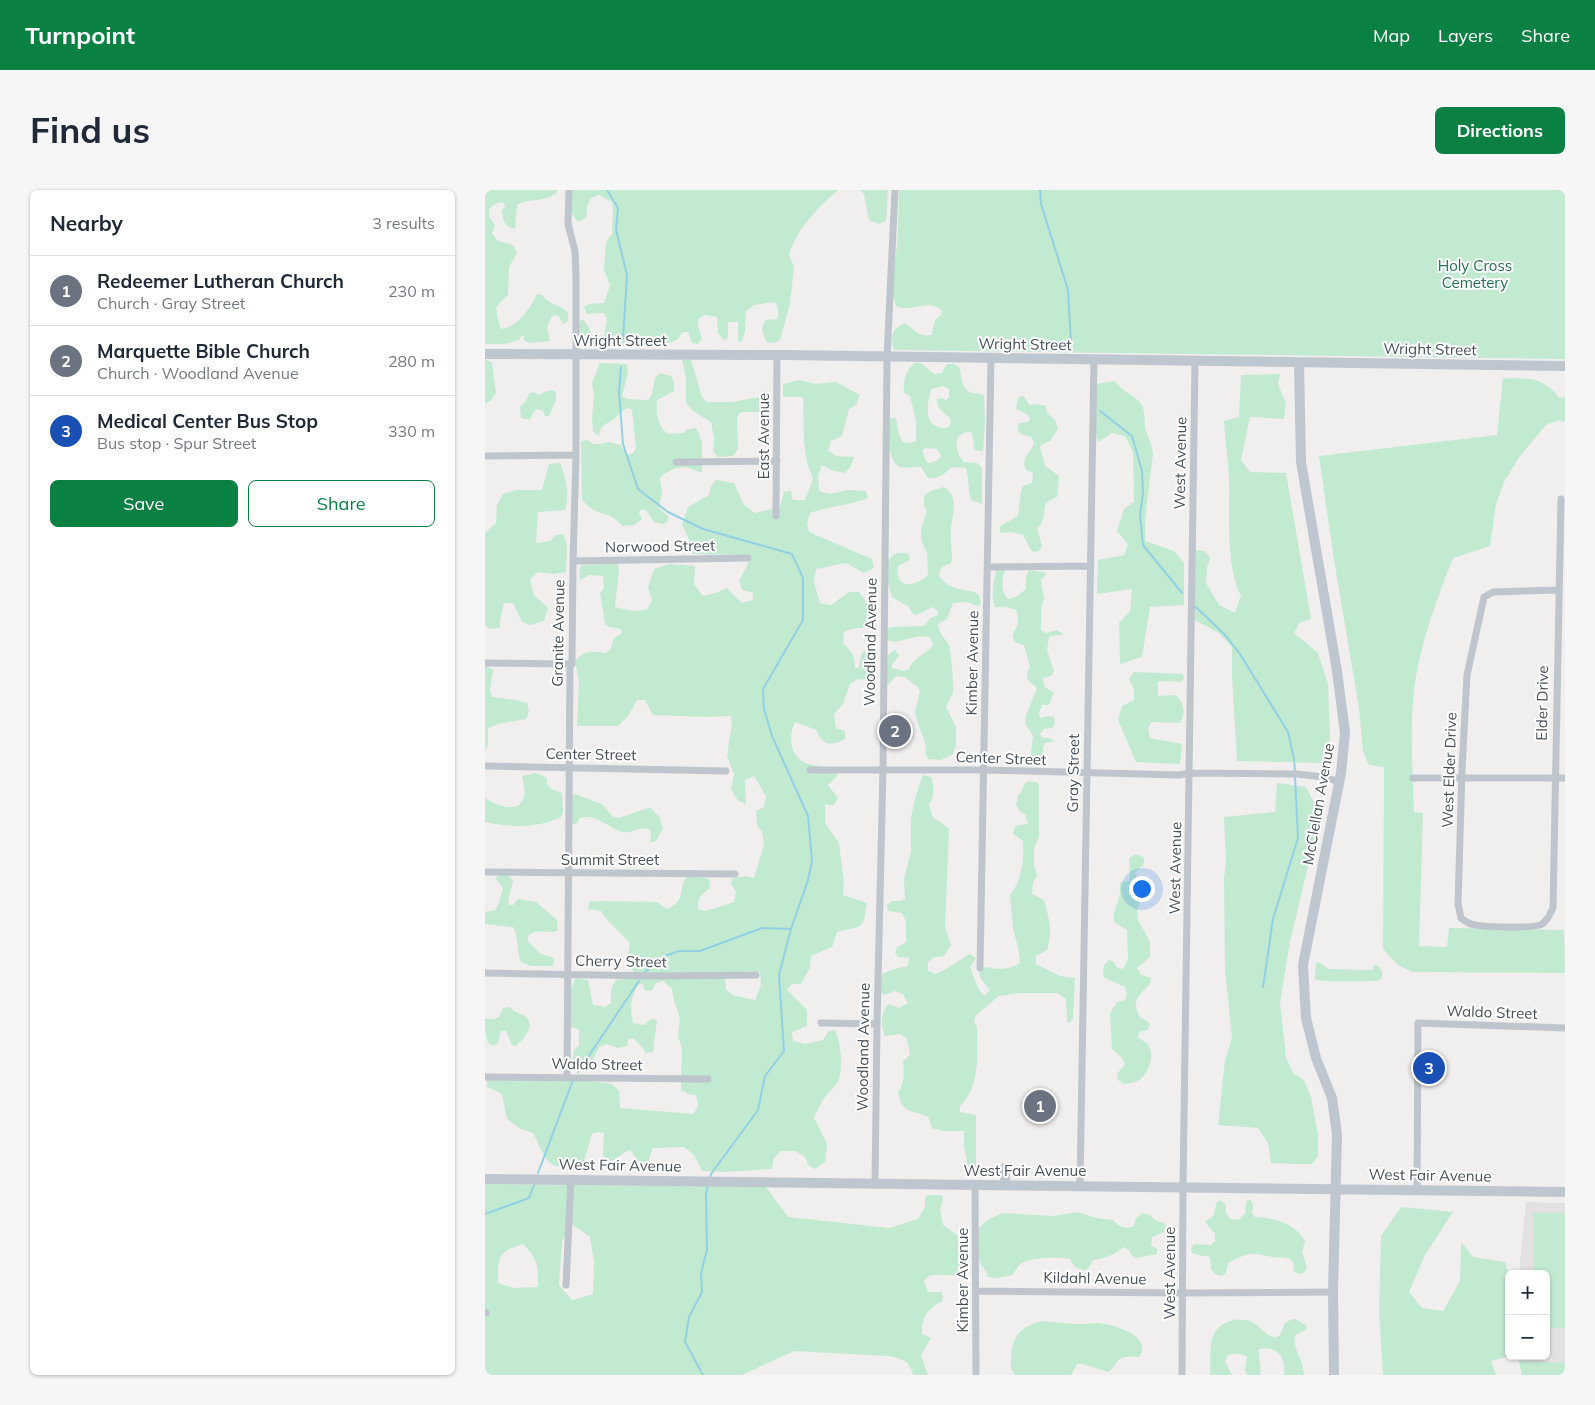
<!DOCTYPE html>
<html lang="en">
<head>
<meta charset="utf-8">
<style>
	body { margin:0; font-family:Mulish,sans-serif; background:#f6f6f7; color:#1f2937 }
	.controls { position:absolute; right:15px; bottom:15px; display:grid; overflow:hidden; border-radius:8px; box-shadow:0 1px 4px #0004 }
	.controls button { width:45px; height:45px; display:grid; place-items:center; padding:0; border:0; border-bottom:1px solid #e0e1e3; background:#fff; color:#1f2937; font:25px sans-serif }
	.you { position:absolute; left:656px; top:698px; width:18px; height:18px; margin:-12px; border:4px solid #fff; border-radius:50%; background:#1a73e8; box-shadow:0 0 0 8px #1a73e833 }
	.badge { display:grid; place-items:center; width:32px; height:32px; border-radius:50%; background:#0b8043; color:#fff; font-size:16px; font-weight:700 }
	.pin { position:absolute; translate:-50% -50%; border:2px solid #fff; box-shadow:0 1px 5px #0006 }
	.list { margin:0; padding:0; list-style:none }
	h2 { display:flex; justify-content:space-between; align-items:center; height:65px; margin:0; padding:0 20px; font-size:21px }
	h2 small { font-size:16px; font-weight:400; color:#747a83 }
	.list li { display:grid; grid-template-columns:32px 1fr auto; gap:15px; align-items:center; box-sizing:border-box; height:70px; padding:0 20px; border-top:1px solid #e0e1e3 }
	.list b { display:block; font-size:19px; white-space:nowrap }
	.list p { margin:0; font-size:16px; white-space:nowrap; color:#747a83 }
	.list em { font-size:16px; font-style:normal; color:#747a83 }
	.actions { display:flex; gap:10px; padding:15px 20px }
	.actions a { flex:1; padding:11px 0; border:1px solid #0b8043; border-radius:8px; text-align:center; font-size:18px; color:#0b8043 }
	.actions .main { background:#0b8043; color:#fff }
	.map { position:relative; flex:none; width:1080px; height:1185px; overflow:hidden; border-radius:8px }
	header { display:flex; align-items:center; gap:30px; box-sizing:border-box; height:70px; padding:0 25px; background:#0b8043; color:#fff }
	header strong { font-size:24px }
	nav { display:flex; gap:28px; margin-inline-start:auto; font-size:18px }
	.intro { display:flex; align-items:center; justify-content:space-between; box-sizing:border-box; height:120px; padding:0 30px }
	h1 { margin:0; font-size:35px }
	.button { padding:12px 22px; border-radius:8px; background:#0b8043; color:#fff; font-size:18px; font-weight:700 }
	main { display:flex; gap:30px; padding:0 30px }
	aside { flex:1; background:#fff; border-radius:8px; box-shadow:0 1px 4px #0004 }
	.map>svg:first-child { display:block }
	.education { fill:#e2e0e0 }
	.green { fill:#c1ead1; fill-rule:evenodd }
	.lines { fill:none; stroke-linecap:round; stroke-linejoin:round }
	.stream { stroke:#92d1e3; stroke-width:2 }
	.street { stroke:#bec5cc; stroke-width:7 }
	.secondary { stroke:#bec6d0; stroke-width:10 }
	.labels { text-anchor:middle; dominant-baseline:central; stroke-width:4; stroke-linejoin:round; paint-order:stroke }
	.park-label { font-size:15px; fill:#20744b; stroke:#fff }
	.street-label { font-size:15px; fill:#48515a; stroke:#fff }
</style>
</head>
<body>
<header>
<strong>Turnpoint</strong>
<nav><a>Map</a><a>Layers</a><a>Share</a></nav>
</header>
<div class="intro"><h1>Find us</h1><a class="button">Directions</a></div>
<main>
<aside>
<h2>Nearby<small>3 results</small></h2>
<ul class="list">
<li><span class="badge" style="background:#6b7280">1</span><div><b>Redeemer Lutheran Church</b><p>Church · Gray Street</p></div><em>230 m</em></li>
<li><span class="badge" style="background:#6b7280">2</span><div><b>Marquette Bible Church</b><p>Church · Woodland Avenue</p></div><em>280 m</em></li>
<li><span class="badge" style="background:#1a4fb4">3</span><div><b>Medical Center Bus Stop</b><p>Bus stop · Spur Street</p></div><em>330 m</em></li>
</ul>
<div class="actions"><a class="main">Save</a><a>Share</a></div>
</aside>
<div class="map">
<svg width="1080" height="1185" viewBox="0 0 1080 1185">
	<rect width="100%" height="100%" fill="#f1eeee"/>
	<path class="education" d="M1041 1012 1080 1013V1185H1037L1033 1166H1061V1084H1034Z"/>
	<path class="green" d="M0 0H72V2C59 14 45 7 32 15L30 39C19 36 18 31 17 20L20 17 19 13 15 12 7 16 4 20V27L10 35 7 43 13 51 28 55 32 63 24 77 23 105 11 117 13 130 16 139C33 137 45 119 52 104L57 105C64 115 74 114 83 122V131L78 134 73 125 67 126 62 137 65 151 44 153 39 150V146L37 145 34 150 20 154H0Z
		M87 0H353C332 19 313 37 304 64L309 77 305 114 295 150 289 153 282 152C277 143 275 138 281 130L292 129C295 122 293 118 290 112L269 115 261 121 260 141 257 151 253 152V132H243V148L239 150 233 143 232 127 220 125 214 128 213 137 217 148 213 154 207 153 203 142H197L193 149 182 154 100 155 94 143V132L98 129 104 138 108 148H119L122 128 119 123 102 124 99 117 104 114 119 113 125 95 119 80 121 52 127 44 128 21 127 12 114 5 106 8 102 17 101 28 93 32 87 24Z
		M375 0H403L401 31 394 34 384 30 379 4Z
		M414 0H1080V169L409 160C404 147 407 138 421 133 430 141 434 147 447 145 448 137 448 130 456 125L457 121C446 108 426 122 412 117 403 99 409 81 411 63 414 42 413 21 414 0Z
		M0 169 7 173 11 203 6 210 0 214Z
		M197 170H206L217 207 222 212H247L279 206 283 211 281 228 276 227 275 222H256L252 227 253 259 248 266 233 267 228 261 229 248 226 232 208 221 201 212V188Z
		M115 173 142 174 143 183 137 206 143 209 163 210 167 204 170 188 175 183 186 186 189 193V201L172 210C171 224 172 235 183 244L199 243 201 240 210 238 212 239 217 253V282C212 282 210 280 205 278 195 275 183 280 175 288L177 301 174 318 183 326V332L178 334 169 332 161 320H155L154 323 157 329 149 335 138 336C134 333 130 328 125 326 111 321 108 322 97 310L96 251 102 250 109 254H115L124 252 136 255 138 260 144 265 148 263 151 258 147 220 143 218C136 221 135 223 130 228 122 235 116 233 114 246L108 242 107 227 109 207 107 193Z
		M430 173C439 172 442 179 449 184L457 183 462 174H469L475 178C476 187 477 200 487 203 492 204 495 203 499 206L500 233 498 261 490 260C487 254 490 248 486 242 467 241 469 262 479 272L492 273 497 278V314L486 310C483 300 484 289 481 278L467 277C460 283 453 290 443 288L436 277C429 276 422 279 416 277 401 272 404 240 405 228H411L414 245 418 252 425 253 431 251V231L425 206 419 203C418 192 420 180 430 173ZM458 196 464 199V207L461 210 457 208 452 209C451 218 458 222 465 228L466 234 462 238C437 239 442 216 446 199ZM441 258 452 259 456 265C454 271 448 273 442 273L437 260Z
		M795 184 793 194 801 214 799 229 765 227 756 270 765 282 801 283 826 429 814 433 809 443 833 463 843 494 845 548 843 573 752 571 747 486V457L734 443 707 429 710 360 720 361 725 368 722 378 721 393 734 415 750 423 756 406C740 374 745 324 744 288 743 269 740 250 739 231L754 227 756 185Z
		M1018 188C1046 189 1055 186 1075 208L1080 207V232L1074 230 1061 235 1035 266 1020 290 1011 314 1005 356 968 368C950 414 932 462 928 511 925 548 928 586 929 622L938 623 934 756 962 757 964 738 1079 740 1080 783 928 782 913 775 898 759 899 577 884 575 878 562 874 518 849 370 834 266 1012 245Z
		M314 190 331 194 351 192 375 205 371 215 364 219 357 246 346 251 343 260 351 266 369 267 365 278 359 283 346 280 337 275 333 286 334 301 344 304 362 300 381 301 383 308C364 316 344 316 325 323L322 333 324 342 387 369 389 378 379 383 361 373 331 379 329 392 335 413 346 415 364 402H374C383 414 389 421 386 436 376 439 368 437 359 442L358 453C366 461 370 466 370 478H374L376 464 383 458 389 462 390 476 385 490 373 489 365 494 358 514 349 524 351 538 360 541V549C345 557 338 555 331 540L310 532C303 547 304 567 323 574 328 576 334 575 339 577 344 579 348 582 353 585L343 595 353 608 348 616 340 614V633L354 653 359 693 358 705 382 713C378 742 377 735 352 742L347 757 326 766 325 778 316 794H307L302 800 322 820V836L307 842 308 851 320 854 338 850 343 842 350 840C356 853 360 884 350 896 348 899 344 901 342 904 336 912 332 920 329 928L342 954 340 972 330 979 323 975 321 968 311 961H296L289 968 287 979 240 982 217 981 209 965 199 957 168 958 160 980 145 960 139 963 120 976 118 971 119 943 112 942 107 944 98 975C62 982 63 973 48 943L34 938 22 929 17 904 2 897V890L104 891 127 894 134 901 135 918 209 924 213 915 211 905 204 904 196 900 197 859 193 846 195 828 189 811 187 799 178 791 171 793 167 801 159 800 158 793 153 795C145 808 145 818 148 833L159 835 166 829 172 830 168 862 160 863 158 858 148 848 143 850 142 856 132 858 122 854 114 857 106 874 93 879 87 874 89 860 94 856V839L86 837 85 800 91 788 103 790 108 815 120 817 126 813V799L131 790 147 788 149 782 142 774 145 753C135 742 124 734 116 721L103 719 105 711 172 712 182 719C202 709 192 703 201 687L211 686 224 689 225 698C217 704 212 708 213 719L221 721 249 712 251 702 246 694 248 688 260 686 269 688 279 654 277 642 272 635 271 621 279 617 281 606 269 586 260 590 261 614 253 611 246 599 249 584 242 566 247 533 246 526 220 527 168 525 160 510H152L143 526 133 536H92L94 491 90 472C98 460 107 461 120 463L125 460 129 448 135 445 137 442 136 439 124 437 120 434 115 403 119 398 118 386 104 385 95 390 94 381 96 375 119 374 122 372 133 373 134 380 130 417 148 421 162 420 167 410 163 397 169 379 184 374 210 376 209 394 218 406 231 403 242 398 257 413 268 410V403L257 400 254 391 266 368 262 365 208 364 204 359V349L197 334 203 317 224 305 226 296 231 290 249 293 259 315 270 323 295 317 299 302 306 301 307 309 310 310H320L328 289 322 273 319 252 318 207H298V194ZM259 781 275 782 276 795 270 810 247 805 241 799 240 788Z
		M630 191C639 202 644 203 654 211 662 219 658 231 661 241 664 250 667 254 668 264L660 330V351L689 361 699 373V415L665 417 657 467 635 474 634 433 645 421 647 399 612 404 613 370 639 365 643 354 632 341 639 319 649 312 648 262 640 246 627 243 613 252 611 243V194Z
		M67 200 71 202V210L64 226H60L58 221 52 219 48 223 45 230 36 228 35 217 41 211 44 204 48 202 54 205 59 202Z
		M536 206H539L544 215 551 214 561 216 562 223 570 230 573 239 565 251 557 254 555 257 560 276 573 285 574 289 572 307C554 314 563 318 557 331 556 334 554 336 552 338L557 356 554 361 549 362 546 360 538 345 527 342 515 343V336L533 326 536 301 538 296 547 293 548 283 541 280C533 263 556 259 546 247 538 245 530 244 534 233L543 232 545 229 543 225 531 219 533 208Z
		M75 273C81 286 85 306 80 320L53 322 51 353 65 351 71 345 78 344 82 355 81 382 68 384 53 382 45 389 49 405 63 418 59 431 45 435 37 432 28 413H19L15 430V437C8 439 5 440 0 435V343L11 333 12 315 18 304 31 300H57L64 274Z
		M459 297C474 306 468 323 466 337 465 347 467 359 467 370L465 374C457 375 455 378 454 386 464 399 475 399 490 402L494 406 496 414 492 416 483 412 468 413 462 429 453 434C454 444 459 447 464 455 466 460 469 498 468 503 466 508 463 512 461 517L471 537V554L468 564 456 570 443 569 440 563 441 555 433 534 430 522 435 500C431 494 425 493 421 487L411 486 403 495C397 485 398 464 410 460L414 466 407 475V478L419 481 424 479C429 467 440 465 448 455L446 448C431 442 419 454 404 451L401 447 402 440 405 437 439 436 445 428 453 425 452 420 447 417 432 425 428 424 423 416 408 408C401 393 394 356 423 364L425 367 424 370 413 376C409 400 430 397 443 385L442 363 436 350V339L442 321 439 315V306L445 301Z
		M518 377 520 381C516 389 516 403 523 409L531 407 541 399V386L544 380 562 383 556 390 559 409 556 418V440L561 443 572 440 577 443V445L564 446 562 460 569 481 566 486 558 488C558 497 561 499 569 502L564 515H557L554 523 555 528 563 526 569 527 570 533 567 538 559 539 555 544 558 548H564L569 551 560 553 558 557 560 573 549 574 545 570 548 546 540 533 541 525 552 498 543 490 542 484 545 477 539 455C536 454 533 454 531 452 523 447 532 439 533 433 533 428 533 425 531 420L522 417H510C505 405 509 390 512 378Z
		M0 476 8 480 5 500 7 507 31 510 42 513 44 522 41 529 13 534 3 538V554L0 562Z
		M649 482 698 484 699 488 697 492 673 491V506L691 505C699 513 701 523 695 533L667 532 663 538 665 548 697 554 695 574 651 572 633 530 637 516 649 510V499L644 489Z
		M50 583 57 585 62 589V594L66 599 77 603 78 622 76 627C51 639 26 637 0 632V608C10 615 34 625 39 607 41 600 38 593 37 586Z
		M438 585 446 587C449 597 450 605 444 615L448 628 457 633 464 639 460 737 466 755 459 766 450 767 443 772V781L450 784C462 780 474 770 485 764L491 768 485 777 493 798 499 806 505 800 496 789 494 782 501 777C513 780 524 780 535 773L533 757 528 739 525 705C537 691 539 669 538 651L528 644 530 636 543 634 540 624 535 622 531 615 533 605C541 599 535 588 552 592L554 595V647L549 658V675L552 685 548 693 547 704 559 710C564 729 568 740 562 760L551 766V774L575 786 590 788 588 828 585 833 582 832 581 809 572 803H534L514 806 491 825 489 832 492 836C492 863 496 896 475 916V922L491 925V981L484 984 479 956V941H458L447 938 443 927C425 918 418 926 413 902 420 892 419 883 418 871L425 865 422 849 415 844 400 846C395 833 396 824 403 814L414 818 423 813 418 804 410 801 400 805 395 801 397 784 406 780 423 776 424 768 413 767 410 763 412 757 421 752V731L417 723 403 721 402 715 407 711H416L420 709 419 688 426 661V628L430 608Z
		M792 593 821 597 829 613 833 617 830 647 805 752 795 813 801 867 808 883 819 890 826 907 833 945V966L827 974C814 975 800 973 786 973L783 953 773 938 733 935 740 871 747 848 740 779 739 688 741 671 739 627 790 622Z
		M90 604 117 614 128 627 134 628 160 619 166 618 175 628 178 638 171 651 165 652 166 643 165 640C155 635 148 644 137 642 124 638 110 622 95 628L91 634H88L87 632V606Z
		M651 664 658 667C662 675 655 677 650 683L657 705 652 721 653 730 665 752V767L652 778 656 785 666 788 665 794C654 805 645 812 656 828L661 830 665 835 662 840 654 842 653 848C656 850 661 852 663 854 670 865 664 884 654 890 649 893 644 893 639 894L633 890 632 884 640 874 637 868 627 859 625 823 632 812 640 810 642 804 640 797 618 787 619 775 624 770 629 772 631 777 635 779 639 778 643 769 642 740 629 732C628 720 631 719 634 708 636 702 634 698 636 692L644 691 645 684 644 668Z
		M17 685H23L28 691 23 712 25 715H28L33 709 51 712 72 730 73 740C63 745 52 737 43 746V751L56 764 69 768 68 776H46L36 772C31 761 34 747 28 737L0 734V722L10 720 13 715 18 698 11 689 12 686Z
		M831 772 836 773 843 779 888 780 889 775 893 776 897 781V788L893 791C880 791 837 793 830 789Z
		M22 817 26 818C30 823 35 823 40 826 52 836 38 849 31 856L27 855 21 841H17L15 843 13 853 8 856 3 853 0 841V829H9L14 827 18 818Z
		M0 994 281 997 303 1027 404 1038 433 1029 440 1017V1008L443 1005H456L458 1009 455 1020 458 1035 479 1050 476 1070 477 1080 474 1085C463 1086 454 1083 443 1086L439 1092 443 1102H457L458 1111C443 1117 436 1128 437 1144L446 1148 436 1165 443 1185H428C424 1170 419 1170 404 1166L309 1161 257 1185H0ZM88 1035 105 1047 109 1072 108 1104 87 1110 74 1095 77 1051ZM38 1054C54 1071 53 1074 53 1097L28 1098 13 1093C13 1066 12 1062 38 1054Z
		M735 1010 741 1015V1023L745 1029 753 1030 761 1023 760 1018 762 1011 766 1010 768 1016 767 1023 770 1027C789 1028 810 1033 820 1051L817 1062 822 1078 819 1083 814 1084 808 1081C812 1064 798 1069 788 1067 780 1066 773 1063 765 1064 758 1065 749 1070 743 1073L741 1083 737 1086 730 1084 726 1079 725 1067C719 1065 713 1066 707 1063L706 1058 709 1054 726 1055 730 1051V1043L726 1040 720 1031C730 1027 730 1023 731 1013Z
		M916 1017 968 1022 940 1065 924 1102 937 1118 958 1121 975 1091 976 1052 988 1067 1020 1072 1024 1087 1025 1166 1006 1171 1011 1185H898L894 1122 896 1046Z
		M593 1022 611 1028 628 1030C635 1038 640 1039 649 1036L651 1028 657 1023 665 1025 670 1030 681 1034 679 1042 667 1047 666 1055 672 1059V1064L652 1068 646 1065 644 1060 639 1057C629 1065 621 1068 608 1070L602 1080C592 1080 589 1077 585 1069 575 1067 546 1067 537 1073 533 1075 530 1081 528 1085L511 1088 503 1087C501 1080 498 1078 495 1072 491 1063 493 1048 494 1038L501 1031 517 1023 568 1026Z
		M1048 1023H1080V1138H1061V1084H1048Z
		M810 1129 821 1135 822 1139 810 1145C807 1159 819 1171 819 1185H799C801 1168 793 1156 774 1159 773 1167 777 1177 775 1185H762L760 1180 762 1167C756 1163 750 1163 743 1165L740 1172 747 1185H725C726 1174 724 1160 727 1149 732 1133 748 1126 765 1131 776 1135 793 1164 799 1134L805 1130Z
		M558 1131C571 1132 584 1134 597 1134 602 1134 607 1133 612 1133 628 1134 669 1146 654 1167 646 1167 636 1165 631 1173 628 1177 628 1179 623 1182L598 1174H592L586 1185H530L526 1179C525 1152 530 1137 558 1131Z
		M1034 1171 1080 1173V1185H1037Z"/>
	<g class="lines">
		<path class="stream" d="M122 0 133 18 131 40 142 85 138 149
			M555 0 556 14 583 100 586 153
			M136 177 134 202 138 254 153 299 183 322 218 339 307 364 318 388V430L278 499 279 519 287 546 323 626 327 671 323 690 306 739 294 785 299 861 280 886 273 920 226 984 225 988
			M615 221 647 246 657 281 658 303 655 325 658 355 697 403
			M711 417 741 446 755 464 803 542 809 569 810 581
			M160 782 180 766 194 761H215L277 738 306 739
			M778 797 788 729 813 648 810 586
			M93 882 154 791
			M53 983 88 890
			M0 1024 44 1008 49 995
			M218 1185 200 1152 204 1127 217 1102 216 1083 222 1060 221 1003 223 995"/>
		<path class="street" d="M0 266 91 265
			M191 272 292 271
			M291 326 292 165
			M88 371 263 368
			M503 377 606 376
			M1073 400 1008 402 999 407 982 485 977 580 973 714 976 728C979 730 982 733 986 734 996 737 1050 739 1057 734 1063 730 1065 724 1068 718L1076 309
			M0 473 87 474
			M0 576 241 581
			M325 580H499L694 585 705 583 812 584 838 587 855 592
			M928 588H1080
			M0 682 250 684
			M495 778 506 168
			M0 783 173 786 271 785
			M336 833 392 834
			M0 887 223 889
			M82 888 85 476 87 474 88 371 91 265V86L90 61 83 34 84 0
			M390 994 392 834 398 579 402 167 410 0
			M490 995 491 1185
			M595 996 609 170
			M932 1000 933 833 1080 838
			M81 1095 86 989
			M491 1101 698 1103 848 1102
			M0 1123H1
			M697 1185 698 997 710 172"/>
		<path class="secondary" d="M0 164 299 165 1080 176
			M814 173 816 272 852 481 860 543 856 583 818 775 821 828 831 868 847 908 852 944 848 1102 849 1185
			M0 989 1080 1002
			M520 995V978"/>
	</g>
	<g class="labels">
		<g class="park-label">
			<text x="990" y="75">Holy Cross<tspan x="990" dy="17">Cemetery</tspan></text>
		</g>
		<g class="street-label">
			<text x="135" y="150">Wright Street</text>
			<text transform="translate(540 154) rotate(1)">Wright Street</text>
			<text transform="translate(945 159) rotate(1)">Wright Street</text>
			<text transform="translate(278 246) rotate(-90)">East Avenue</text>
			<text transform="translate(695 273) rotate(-89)">West Avenue</text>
			<text transform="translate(175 356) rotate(-1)">Norwood Street</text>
			<text transform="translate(73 443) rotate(-89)">Granite Avenue</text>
			<text transform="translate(385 452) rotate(-89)">Woodland Avenue</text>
			<text transform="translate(487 473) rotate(-89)">Kimber Avenue</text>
			<text transform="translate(1057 513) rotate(-89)">Elder Drive</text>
			<text transform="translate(106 564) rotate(1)">Center Street</text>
			<text transform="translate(516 568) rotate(2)">Center Street</text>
			<text transform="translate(964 580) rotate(-88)">West Elder Drive</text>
			<text transform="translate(588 583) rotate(-89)">Gray Street</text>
			<text transform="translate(833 614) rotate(-80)">McClellan Avenue</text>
			<text x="125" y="669">Summit Street</text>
			<text transform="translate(690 678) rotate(-89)">West Avenue</text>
			<text transform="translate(136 771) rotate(1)">Cherry Street</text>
			<text transform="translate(1007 822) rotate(2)">Waldo Street</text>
			<text transform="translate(378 857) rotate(-89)">Woodland Avenue</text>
			<text transform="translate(112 874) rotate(1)">Waldo Street</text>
			<text transform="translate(135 975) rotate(1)">West Fair Avenue</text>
			<text x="540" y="980">West Fair Avenue</text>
			<text transform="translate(945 985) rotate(1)">West Fair Avenue</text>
			<text transform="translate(684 1083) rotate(-90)">West Avenue</text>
			<text transform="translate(610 1088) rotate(1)">Kildahl Avenue</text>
			<text transform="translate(477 1090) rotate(-90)">Kimber Avenue</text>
		</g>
	</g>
</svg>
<div class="controls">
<button>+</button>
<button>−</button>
</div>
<div class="you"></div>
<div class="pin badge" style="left:555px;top:916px;background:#6b7280">1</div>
<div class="pin badge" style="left:410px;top:541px;background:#6b7280">2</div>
<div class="pin badge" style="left:944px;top:878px;background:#1a4fb4">3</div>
</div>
</main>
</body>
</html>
